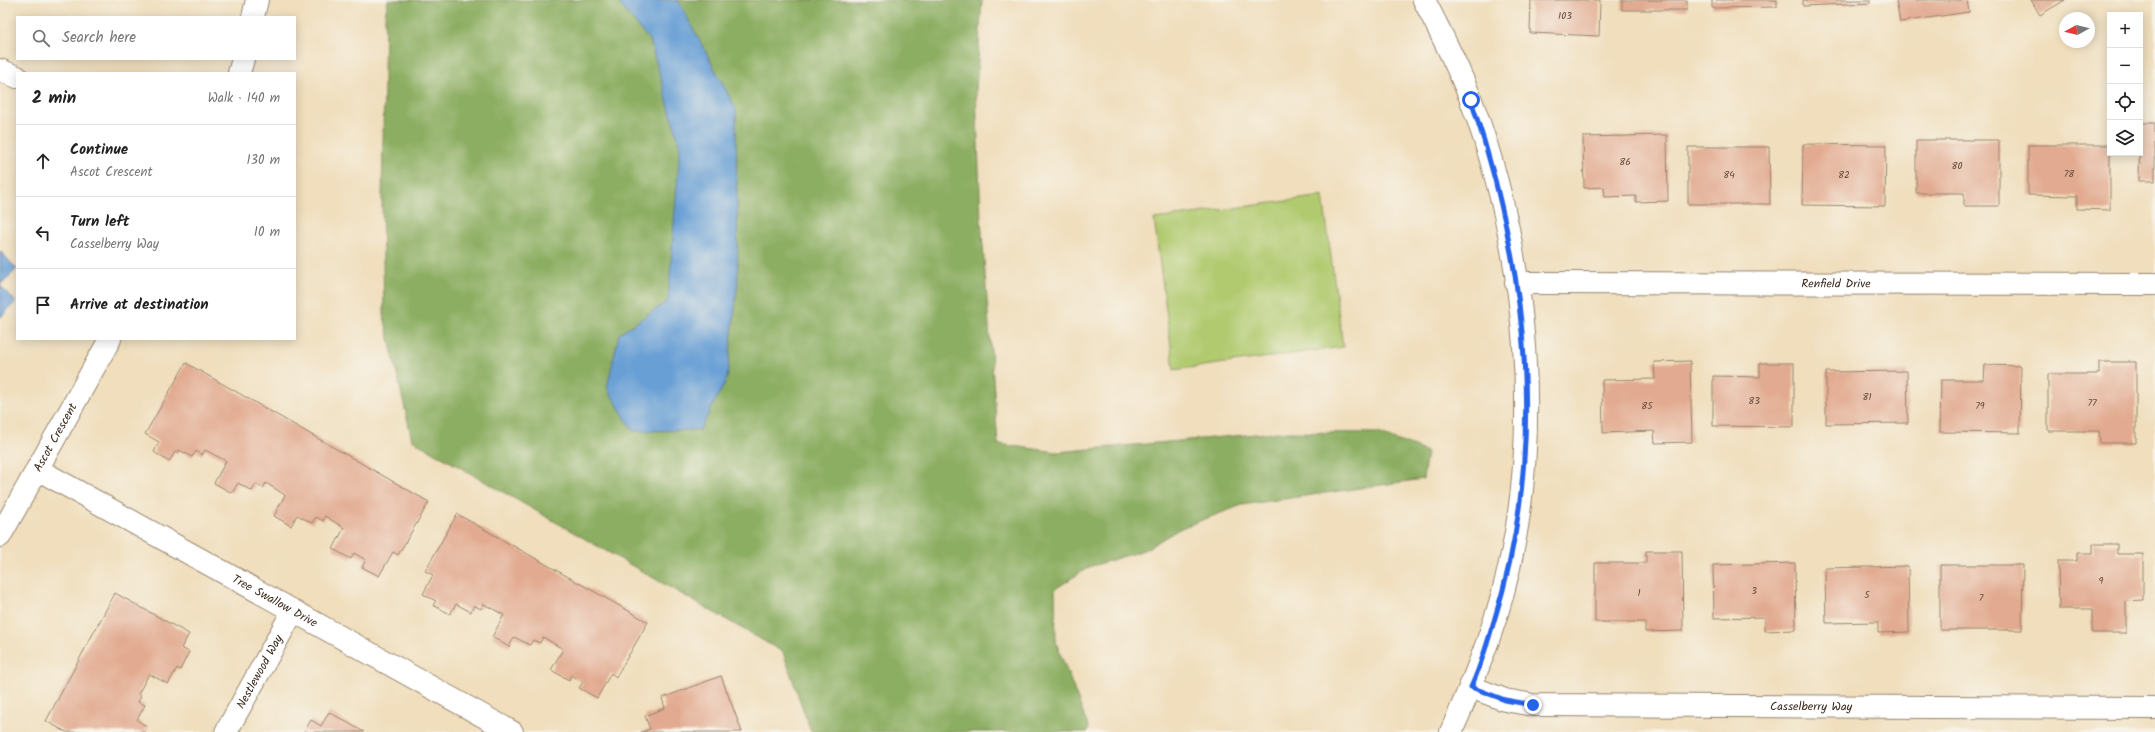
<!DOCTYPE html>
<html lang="en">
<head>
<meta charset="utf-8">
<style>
	body { margin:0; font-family:Kalam,sans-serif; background:#f2f2f2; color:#222 }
	.controls { position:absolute; right:12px; top:12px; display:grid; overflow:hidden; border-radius:0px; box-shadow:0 2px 10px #0003 }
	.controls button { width:36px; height:36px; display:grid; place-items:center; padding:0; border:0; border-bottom:1px solid #e0e0e0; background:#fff; color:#222; font:20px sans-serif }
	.compass { position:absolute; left:2059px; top:12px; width:36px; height:36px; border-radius:50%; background:#fff; box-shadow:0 2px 10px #0003; rotate:262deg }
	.stop { position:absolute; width:12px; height:12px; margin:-9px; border:3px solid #2563eb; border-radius:50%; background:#fff }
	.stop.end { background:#2563eb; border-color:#fff; box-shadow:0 1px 4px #0008 }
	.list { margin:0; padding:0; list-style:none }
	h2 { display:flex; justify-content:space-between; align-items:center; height:52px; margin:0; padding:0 16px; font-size:17px }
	h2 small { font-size:13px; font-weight:400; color:#767676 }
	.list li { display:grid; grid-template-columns:26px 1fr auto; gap:12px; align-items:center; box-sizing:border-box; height:72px; padding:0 16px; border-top:1px solid #e0e0e0 }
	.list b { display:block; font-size:15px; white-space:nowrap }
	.list p { margin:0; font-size:13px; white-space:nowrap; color:#767676 }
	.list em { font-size:13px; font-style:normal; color:#767676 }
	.icon { flex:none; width:22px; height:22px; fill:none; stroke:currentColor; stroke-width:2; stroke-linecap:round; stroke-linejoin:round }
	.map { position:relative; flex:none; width:2155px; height:732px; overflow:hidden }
	.search { position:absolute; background:#fff; box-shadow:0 2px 10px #0003; left:16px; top:16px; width:280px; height:44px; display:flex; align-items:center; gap:10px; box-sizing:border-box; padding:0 14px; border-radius:0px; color:#767676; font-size:15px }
	.panel { position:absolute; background:#fff; box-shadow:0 2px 10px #0003; left:16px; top:72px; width:280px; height:268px; border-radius:0px }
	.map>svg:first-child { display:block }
	.green { fill:#b1ca70; stroke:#767a47 }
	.forest { fill:#8cae62; stroke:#646c40 }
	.water { fill:#679fd5; stroke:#51647a }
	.building { fill:#e2aa90 }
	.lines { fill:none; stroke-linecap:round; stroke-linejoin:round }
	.street-casing { stroke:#96846d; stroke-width:24 }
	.street { stroke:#fff; stroke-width:22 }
	.route { stroke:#2563eb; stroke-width:5 }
	.labels { text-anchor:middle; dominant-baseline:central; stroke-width:3; stroke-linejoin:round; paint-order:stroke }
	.number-label { font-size:10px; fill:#654a3a }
	.street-label { font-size:12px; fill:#3b2a1e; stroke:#f7f3e8 }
</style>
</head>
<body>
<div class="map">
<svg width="2155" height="732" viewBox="0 0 2155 732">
	<rect width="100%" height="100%" fill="#f7f3e8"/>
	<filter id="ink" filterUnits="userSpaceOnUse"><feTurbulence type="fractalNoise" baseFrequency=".025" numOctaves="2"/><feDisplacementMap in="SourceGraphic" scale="8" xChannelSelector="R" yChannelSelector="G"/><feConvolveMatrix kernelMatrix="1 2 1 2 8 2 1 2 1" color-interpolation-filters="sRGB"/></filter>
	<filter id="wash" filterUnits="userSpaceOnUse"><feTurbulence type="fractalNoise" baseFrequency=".012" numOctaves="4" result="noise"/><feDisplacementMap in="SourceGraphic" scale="16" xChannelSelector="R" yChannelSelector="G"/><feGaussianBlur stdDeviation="0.9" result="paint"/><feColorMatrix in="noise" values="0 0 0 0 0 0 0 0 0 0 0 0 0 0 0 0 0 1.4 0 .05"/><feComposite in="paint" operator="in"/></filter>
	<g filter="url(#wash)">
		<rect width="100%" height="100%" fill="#f0debc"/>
		<path class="green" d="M1323 196 1343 347 1174 370 1154 219Z"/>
		<path class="forest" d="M388 0H982L976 91 981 220 998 444 1057 452 1278 432 1378 433 1427 452 1423 479 1242 505 1181 528 1144 550 1089 567 1055 589 1056 642 1089 729 1087 732H811L783 652 412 440 384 316 382 200 385 16Z"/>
		<path class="water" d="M616 0H678L736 109 738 281 727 379 700 430 633 431 607 388 619 334 668 301 680 146 650 41Z
			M0 251 17 269 0 285Z
			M0 285 16 302 0 318Z"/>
		<g id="blocks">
			<path class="building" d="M1531 0H1600L1599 36 1530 33Z
				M1622 0H1687V10H1622Z
				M1712 0H1777V7L1712 8Z
				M1803 0H1870V3L1803 6Z
				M1896 0H1967L1969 12 1900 22Z
				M2031 0H2065L2040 15Z
				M2140 123H2155V181H2139Z
				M1667 135 1668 201 1636 202V196L1605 197 1604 187 1584 188 1583 137Z
				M1916 140H1999V206H1964V193H1916Z
				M1803 144 1886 145 1885 206 1802 205Z
				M2028 145H2110V210L2077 209V196L2028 195Z
				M1688 147H1769L1770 204H1688Z
				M1690 361 1692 442 1655 443 1654 431 1603 433 1602 380 1655 379 1654 362Z
				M2099 362H2136V443H2100L2099 431H2048V374H2099Z
				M186 363 429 502 398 555 393 552 379 576 362 567 366 560 354 553 351 559 333 549 344 528 325 516 323 521 316 517 312 523 297 515 291 526 274 516 285 495 266 483 263 488 256 484 252 491 238 483 232 493 214 483 226 461 205 450 202 455 196 451 192 457 179 450 178 453 175 452 169 462 154 452 159 442 145 434Z
				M1760 363H1794V427L1713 426V376L1760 377Z
				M1985 365 2021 366 2020 433 1940 432 1941 380H1984Z
				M1907 371 1908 423 1826 424V372Z
				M457 514 648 622 616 677 611 673 597 698 579 688 583 682 571 675 569 680 551 670 563 649 543 637 540 643 533 640 530 645 514 637 509 647 492 637 504 615 484 604 481 609 474 605 471 612 456 604 450 614 433 605 436 601 423 594 433 575 425 571Z
				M2093 544H2117V554H2143V600L2126 601V633H2092V609H2059L2058 561H2077V553H2093Z
				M1646 551H1682L1683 631 1645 632V622H1595V563H1646Z
				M1795 563 1796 630 1765 631V617L1714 618 1713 565Z
				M1940 565H2023L2022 630H1940Z
				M1908 566 1909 632 1878 633V622L1826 623 1825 568Z
				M115 593 189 634 181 648 189 652 180 670 177 668 168 684 149 674 138 694 141 696 138 702 145 705 137 720 147 727 145 732H66L46 721Z
				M721 676 742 732H641L650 729 645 716 665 708 662 698Z
				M329 712 364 732H304L311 720 321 726Z"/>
		</g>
	</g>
	<g filter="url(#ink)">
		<use href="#blocks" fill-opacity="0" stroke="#96846d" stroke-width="1"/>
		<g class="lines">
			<g class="street-casing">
				<g id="street">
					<path d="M1424 0C1441 33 1458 66 1471 100 1528 252 1545 439 1502 596 1489 643 1471 687 1451 732"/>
					<path d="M253 17 257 0"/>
					<path d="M0 70 17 77"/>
					<path d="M239 73 243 59"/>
					<path id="s1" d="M1516 283 2155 284"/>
					<path id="s2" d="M37 469 512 732"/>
					<path id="s3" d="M0 536 110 339"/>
					<path id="s4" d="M1471 687 1505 700 1533 705 2155 708"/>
					<path id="s5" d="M226 732 293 611"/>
				</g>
			</g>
			<use href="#street" class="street"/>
		</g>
	</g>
	<g class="lines" filter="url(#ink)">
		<path class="route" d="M1471 100C1528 267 1548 450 1494 621 1487 643 1481 666 1471 687L1505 700 1533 705"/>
	</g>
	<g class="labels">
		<g class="number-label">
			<text x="1565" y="16">103</text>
			<text x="1625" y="162">86</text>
			<text x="1957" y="166">80</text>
			<text x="2069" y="174">78</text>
			<text x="1729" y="175">84</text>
			<text x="1844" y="175">82</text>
			<text x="1867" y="397">81</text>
			<text x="1754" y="401">83</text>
			<text x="2092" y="403">77</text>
			<text x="1647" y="406">85</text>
			<text x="1980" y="406">79</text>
			<text x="2101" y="581">9</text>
			<text x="1754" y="591">3</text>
			<text x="1639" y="593">1</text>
			<text x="1867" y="595">5</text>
			<text x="1981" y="598">7</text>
		</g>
		<g class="street-label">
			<text stroke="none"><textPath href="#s1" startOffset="320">Renfield Drive</textPath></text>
			<text stroke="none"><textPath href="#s3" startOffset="113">Ascot Crescent</textPath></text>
			<text stroke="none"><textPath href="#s2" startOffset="272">Tree Swallow Drive</textPath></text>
			<text stroke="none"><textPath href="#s5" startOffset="69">Nestlewood Way</textPath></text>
			<text stroke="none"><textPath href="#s4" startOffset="343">Casselberry Way</textPath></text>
		</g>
	</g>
</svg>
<div class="controls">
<button>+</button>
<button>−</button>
<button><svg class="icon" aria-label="locate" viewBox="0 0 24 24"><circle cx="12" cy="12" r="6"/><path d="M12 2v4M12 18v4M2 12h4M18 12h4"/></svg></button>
<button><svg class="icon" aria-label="layers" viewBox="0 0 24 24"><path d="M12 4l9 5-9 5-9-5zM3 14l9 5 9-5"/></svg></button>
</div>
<svg class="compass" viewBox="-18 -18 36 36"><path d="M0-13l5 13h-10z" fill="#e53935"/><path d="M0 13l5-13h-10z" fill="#767676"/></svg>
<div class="stop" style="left:1471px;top:100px"></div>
<div class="stop end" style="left:1533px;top:705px"></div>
<div class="search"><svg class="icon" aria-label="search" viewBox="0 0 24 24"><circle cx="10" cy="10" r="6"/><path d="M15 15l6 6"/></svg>Search here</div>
<section class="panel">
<h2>2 min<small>Walk · 140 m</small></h2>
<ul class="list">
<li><svg class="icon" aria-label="ahead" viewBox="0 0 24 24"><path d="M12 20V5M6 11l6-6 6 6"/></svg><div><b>Continue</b><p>Ascot Crescent</p></div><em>130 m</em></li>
<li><svg class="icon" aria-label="left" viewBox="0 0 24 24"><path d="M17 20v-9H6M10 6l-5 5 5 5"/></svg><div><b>Turn left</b><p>Casselberry Way</p></div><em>10 m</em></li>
<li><svg class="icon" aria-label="arrive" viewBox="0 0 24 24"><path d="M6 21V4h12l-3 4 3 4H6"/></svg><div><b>Arrive at destination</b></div></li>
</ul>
</section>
</div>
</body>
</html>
